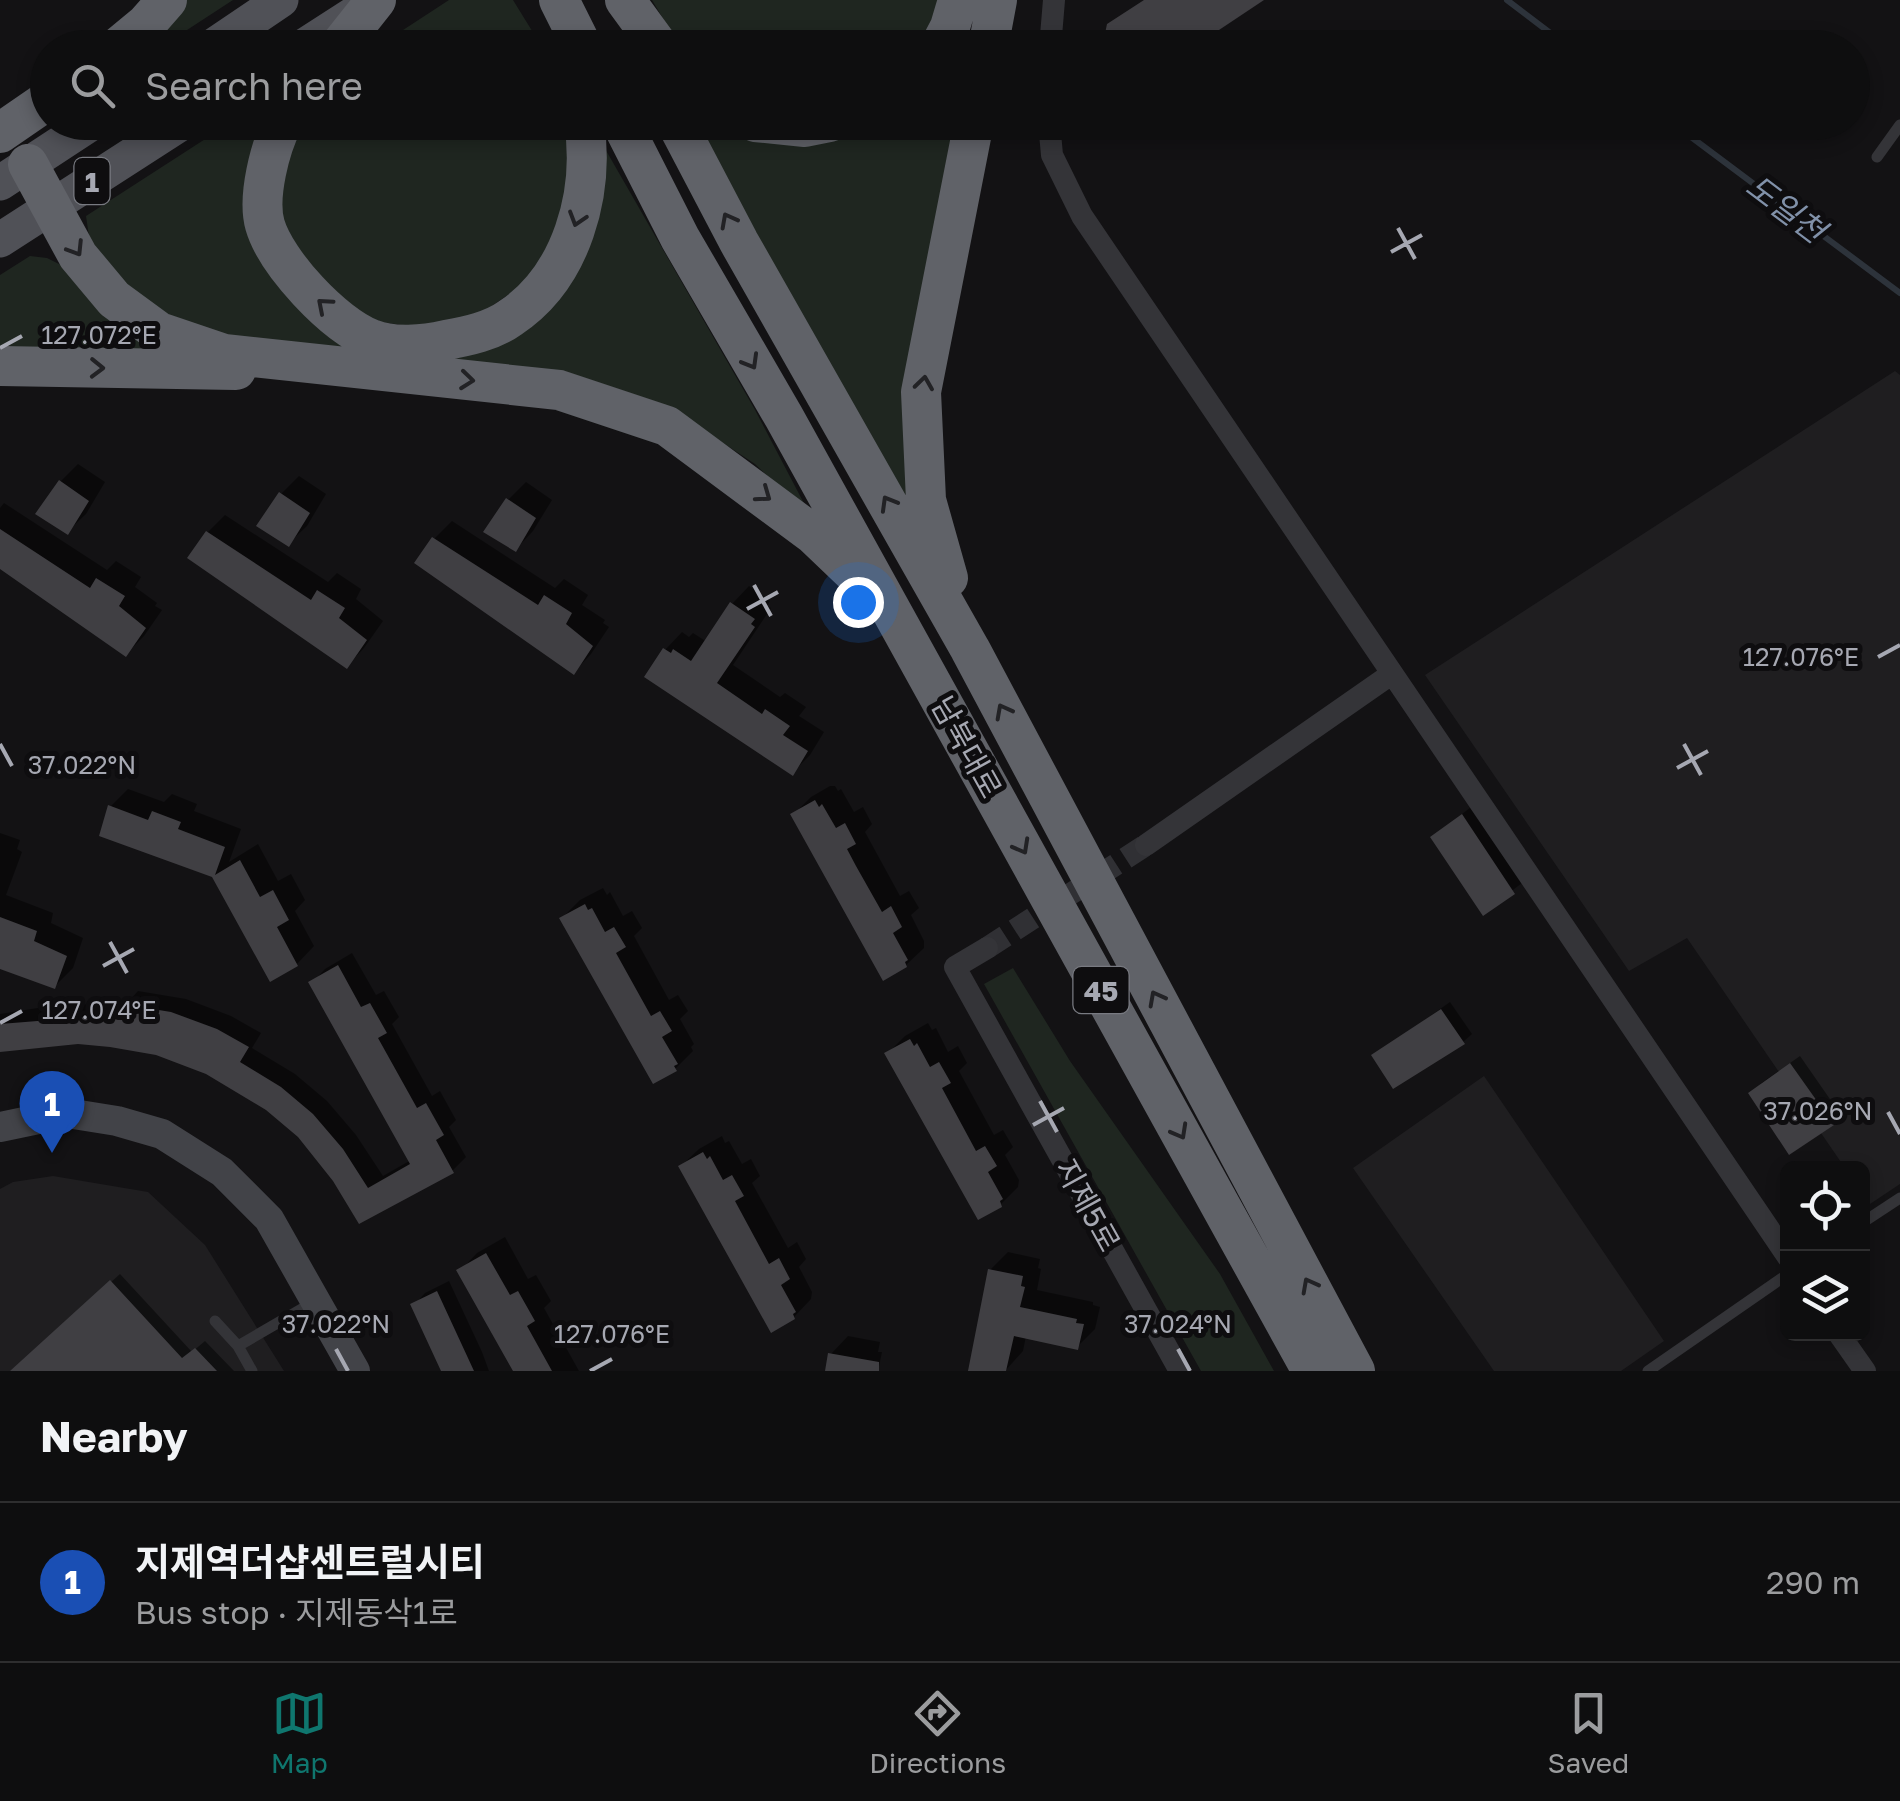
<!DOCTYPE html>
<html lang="en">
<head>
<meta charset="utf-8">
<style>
	body { margin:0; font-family:"Golos Text","Noto Sans KR",sans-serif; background:#171718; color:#f1f3f6 }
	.controls { position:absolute; right:30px; bottom:30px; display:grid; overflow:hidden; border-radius:15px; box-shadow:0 5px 15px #0003 }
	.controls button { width:90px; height:90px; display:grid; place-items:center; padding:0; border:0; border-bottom:2px solid #2e2e2f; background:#0e0e0f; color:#f1f3f6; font:50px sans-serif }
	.you { position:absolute; left:858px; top:602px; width:35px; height:35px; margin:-25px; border:8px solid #fff; border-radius:50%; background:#1a73e8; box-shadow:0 0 0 15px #1a73e833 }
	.badge { display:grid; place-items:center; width:65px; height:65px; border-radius:50%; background:#0f766e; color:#fff; font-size:32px; font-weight:700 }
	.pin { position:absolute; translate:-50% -82px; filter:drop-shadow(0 2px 5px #0008) }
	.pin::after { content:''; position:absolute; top:52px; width:35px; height:30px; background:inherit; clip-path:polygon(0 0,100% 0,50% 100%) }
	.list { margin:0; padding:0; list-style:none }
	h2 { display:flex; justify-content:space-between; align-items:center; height:130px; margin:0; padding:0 40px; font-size:42px }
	h2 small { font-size:32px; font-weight:400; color:#9b9c9e }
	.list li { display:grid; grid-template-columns:65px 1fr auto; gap:30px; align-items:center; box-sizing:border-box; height:160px; padding:0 40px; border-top:2px solid #2e2e2f }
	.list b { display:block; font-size:38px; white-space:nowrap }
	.list p { margin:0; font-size:32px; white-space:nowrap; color:#9b9c9e }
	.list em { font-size:32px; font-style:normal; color:#9b9c9e }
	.icon { flex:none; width:55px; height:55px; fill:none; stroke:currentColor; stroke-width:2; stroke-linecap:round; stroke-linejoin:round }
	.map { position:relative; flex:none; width:1900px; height:1371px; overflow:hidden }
	.search { position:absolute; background:#0e0e0f; box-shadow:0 5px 15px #0003; left:30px; right:30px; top:30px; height:110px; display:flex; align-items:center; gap:25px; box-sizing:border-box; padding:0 35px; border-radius:55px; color:#9b9c9e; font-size:38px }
	.sheet { height:290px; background:#0e0e0f }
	nav { display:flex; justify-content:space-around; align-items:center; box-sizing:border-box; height:140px; border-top:2px solid #2e2e2f; background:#0e0e0f; font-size:28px; color:#9b9c9e }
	nav a { display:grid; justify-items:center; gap:5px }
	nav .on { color:#0f766e }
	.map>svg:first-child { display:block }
	.built { fill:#1f1e20 }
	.green { fill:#1f2620 }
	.shadow { fill:#0007 }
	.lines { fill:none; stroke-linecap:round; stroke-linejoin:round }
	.stream { stroke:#2d333b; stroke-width:6 }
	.building { fill:#403f43 }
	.street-tunnel { stroke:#303034; stroke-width:22; stroke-dasharray:22 11; stroke-linecap:butt }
	.lane { stroke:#343438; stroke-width:11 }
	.street { stroke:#343438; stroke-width:22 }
	.secondary { stroke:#424348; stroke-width:30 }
	.primary { stroke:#505157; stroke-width:35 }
	.highway { stroke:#606268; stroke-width:40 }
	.oneway { stroke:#222225 }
	.ticks { fill:none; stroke:#a6a8b2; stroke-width:4 }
	.labels { text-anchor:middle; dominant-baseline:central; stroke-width:10; stroke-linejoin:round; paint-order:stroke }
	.shield { fill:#0e0d0f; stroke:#787a81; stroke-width:2.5 }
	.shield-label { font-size:28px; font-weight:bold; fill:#a6a8b2 }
	.street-label { font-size:30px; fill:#a6a8b2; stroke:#0e0d0f }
	.water-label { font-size:32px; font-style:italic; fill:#8191a9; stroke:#0e0d0f }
	.ticks-label { font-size:25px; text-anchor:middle; fill:#a6a8b2; stroke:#0e0d0f; stroke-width:10; stroke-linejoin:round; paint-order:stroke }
</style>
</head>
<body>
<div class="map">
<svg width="1900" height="1371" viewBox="0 0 1900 1371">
	<rect width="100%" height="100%" fill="#131214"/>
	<path class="built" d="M1895 371 1900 375V1184L1870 1204 1863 1194 1862 1168H1845L1687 938 1629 971 1425 675Z
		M1484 1076 1664 1341 1621 1371H1494L1353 1168Z
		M53 1176 148 1192 205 1245 284 1371H0V1189L13 1182Z"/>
	<path class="green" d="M181 0H233L161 47 131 48Z
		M449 0H513L542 47H377Z
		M652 0H945L919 48 680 47Z
		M230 123H259L249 177 362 345 520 320 596 133 754 408 808 511 804 512 755 464 717 439 275 353 158 321 91 250 86 216Z
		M295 123H571L577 173 536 276 471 320 410 326 373 321 331 297 274 218Z
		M695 123H715L748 136 807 142 845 136 880 123H960L915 522Z
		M30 256 47 258 67 268 173 353 0 351V275Z
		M1013 968 1070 1061 1220 1274 1274 1371H1201L984 984Z"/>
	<path class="shadow" d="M78 464 105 482 86 514 68 531 60 482Z
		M299 476 326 494 307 526 289 543 281 494Z
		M526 482 552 500 533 531 516 549 508 500Z
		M4 503 107 570 116 561 141 577 135 587 157 603 155 606 162 610 144 636 126 654 0 566V508Z
		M225 515 328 582 337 573 361 589 356 599 383 621 364 648 347 666 207 533Z
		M452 521 555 588 564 579 588 595 582 605 605 620 603 623 609 627 591 654 574 672 434 539Z
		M749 586 770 601 767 606 771 608 733 665 780 697 785 693 806 707 799 716 824 732 810 755 793 772 665 650 682 632 689 637 693 633 707 642 732 604Z
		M830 786H835L838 791 841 789 854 812 863 807 872 824 865 832 900 896 909 891 919 908 911 915 924 941V948L906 965 793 815 811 797Z
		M128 789 164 802 172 794 197 804 194 811 241 829 229 862 258 844 278 881 291 874 305 900 295 911 314 946 297 964 214 875 111 806Z
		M1471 807 1522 883 1484 912 1433 837Z
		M0 833 20 840 17 849 22 852 6 895 53 913 51 923 83 938 73 968 55 986 0 966Z
		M603 888 607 895 610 892 623 916 632 911 642 928 634 936 669 1000 678 995 688 1011 680 1019 694 1044 691 1047 693 1051 675 1069 562 918 580 900Z
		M352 953 376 995 384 991 399 1017 392 1024 432 1096 440 1091 456 1120 449 1127 466 1157 452 1171 360 1221 335 1180 300 1135 267 1108 208 1072 156 1053 78 1041 0 1050V1014L44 1007 128 1002 138 991 186 999 231 1016 261 1033 252 1048 295 1074 327 1101 356 1135 383 1176 411 1160 312 983 325 969Z
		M1450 1002 1472 1034 1463 1042 1374 1056Z
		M928 1023 932 1030 936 1028 948 1052 958 1046 967 1063 959 1071 994 1135 1003 1130 1013 1147 1005 1155 1019 1180 1018 1187 1000 1205 887 1054 905 1036Z
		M1800 1056 1841 1115 1832 1123 1760 1084Z
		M722 1136 725 1143 729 1141 742 1164 751 1159 760 1176 752 1183 788 1248 797 1242 806 1259 799 1267 812 1292 811 1299 794 1317 681 1166 699 1149Z
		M505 1237 528 1279 536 1275 551 1301 544 1308 579 1371H516L460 1271 477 1253Z
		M1008 1252 1040 1259 1038 1268 1041 1269 1037 1290 1093 1302V1305L1100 1307 1095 1329 1077 1347 1026 1336 1023 1351 1005 1371H979L990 1270Z
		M120 1274 192 1352 205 1341 234 1371H13Z
		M449 1281 482 1352 489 1371H443L414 1305 425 1293Z
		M848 1336 880 1342 878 1352H882L878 1371H828L831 1354Z"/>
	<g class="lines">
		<path class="stream" d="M1507 0 1570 48
			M1671 122 1900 293"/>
	</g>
	<path class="building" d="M1144 0H1264L1192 48H1102L1107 24Z
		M59 480 89 501 68 535 35 514Z
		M279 492 310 513 289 547 256 526Z
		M506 498 536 518 516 552 483 532Z
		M0 529 90 588 96 578 125 596 119 606 146 628 126 657 0 569Z
		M206 531 311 600 317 590 345 608 339 618 367 640 347 669 187 558Z
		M432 537 538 605 544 595 572 613 566 624 593 646 574 675 414 563Z
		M730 602 755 619 751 624 755 627 717 683 762 714 765 709 790 726 783 735 808 751 793 776 644 677 663 648 671 653 673 649 691 661Z
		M815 800 819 807 822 804 836 828 845 823 856 844 847 849 856 866 882 912 891 906 902 927 893 933 908 960 905 962 907 967 883 981 790 814Z
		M108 805 148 820 152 811 181 822 178 829 225 847 215 875 240 860 260 897 273 890 289 920 277 927 298 966 270 982 212 877 99 836Z
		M1462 814 1515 894 1483 916 1430 837Z
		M585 904 588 910 592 908 605 932 614 927 626 947 616 953 651 1016 660 1011 672 1031 662 1037 678 1064 674 1066 677 1071 653 1084 559 918Z
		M0 917 37 931 34 941 67 956 55 989 0 969Z
		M338 965 361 1007 370 1003 387 1033 378 1038 417 1108 426 1103 444 1135 436 1140 454 1173 359 1224 333 1181 298 1137 266 1110 206 1074 156 1055 110 1047 78 1044 0 1052V1024L125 1014 120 1012 122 1004 171 1012 217 1029 249 1047 240 1062 281 1087 313 1114 343 1149 368 1188 410 1164 308 982Z
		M1441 1009 1465 1044 1393 1089 1371 1055Z
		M910 1039 914 1046 917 1043 930 1067 939 1062 951 1083 942 1088 976 1151 985 1146 997 1166 988 1172 1003 1199 1000 1201 1002 1207 978 1220 884 1053Z
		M1790 1063 1834 1125 1789 1155 1748 1093Z
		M703 1152 707 1159 710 1156 723 1180 732 1175 744 1196 735 1201 769 1264 779 1258 790 1279 781 1285 796 1312 793 1314 795 1319 771 1333 678 1166Z
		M486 1253 510 1295 518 1291 535 1321 527 1326 552 1371H513L456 1270Z
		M988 1269 1023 1276 1021 1286 1025 1287 1020 1307 1077 1319 1076 1323 1084 1324 1078 1350 1014 1336 1006 1371H968Z
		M110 1280 182 1358 195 1348 217 1371H10Z
		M437 1291 474 1371H441L410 1304Z
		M828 1353 879 1362V1371H825Z"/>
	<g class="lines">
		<path class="street-tunnel" d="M987 948 1146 845"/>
		<path class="lane" d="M1877 157 1900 125
			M1862 1223 1900 1198
			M215 1321 238 1346 252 1371
			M238 1346 312 1303
			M1648 1371 1788 1274"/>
		<path class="street" d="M1050 48 1054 0
			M1049 122 1052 155 1082 216 1788 1257
			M1146 845 1390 675
			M987 948 955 967 1180 1371
			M1839 1334 1865 1371"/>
		<path class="secondary" d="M0 1127 67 1113 117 1121 162 1134 222 1172 269 1219 355 1371"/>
		<path class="primary" d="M210 48 281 0
			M301 48 363 8
			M0 183 93 122
			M0 240 183 122"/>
		<path class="highway" d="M559 0 583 48
			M625 0 660 48
			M117 48 146 24 167 0
			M338 48 376 0
			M939 48 950 27 958 0
			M988 48 997 0
			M283 122C270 147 257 197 265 225 276 263 334 325 371 339 392 348 425 345 446 340 468 336 492 331 510 318 572 277 595 193 584 122
			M621 122 680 238 784 417 1312 1371
			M676 122 739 242 970 649 1355 1371
			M755 122 805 127 830 122
			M0 133 48 100
			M28 164 78 256 114 299 159 332 224 354 559 390 667 426 814 535 859 578
			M0 366 236 370
			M948 578 926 500 921 392 974 122"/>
	</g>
	<defs><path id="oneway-chevron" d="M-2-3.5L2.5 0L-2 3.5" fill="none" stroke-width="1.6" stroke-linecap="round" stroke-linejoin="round" transform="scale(2.5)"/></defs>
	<g class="oneway">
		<use href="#oneway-chevron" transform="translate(577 219) rotate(107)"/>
		<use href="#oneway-chevron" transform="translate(728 220) rotate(-118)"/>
		<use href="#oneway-chevron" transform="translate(76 249) rotate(58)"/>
		<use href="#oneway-chevron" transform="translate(324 305) rotate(-139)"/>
		<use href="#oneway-chevron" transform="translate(751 362) rotate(60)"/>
		<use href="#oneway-chevron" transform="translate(97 368) rotate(1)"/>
		<use href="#oneway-chevron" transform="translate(467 380) rotate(6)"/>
		<use href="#oneway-chevron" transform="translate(924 383) rotate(-82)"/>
		<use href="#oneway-chevron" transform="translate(764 495) rotate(36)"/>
		<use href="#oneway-chevron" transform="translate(888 503) rotate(-120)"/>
		<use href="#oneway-chevron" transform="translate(1003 711) rotate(-118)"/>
		<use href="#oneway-chevron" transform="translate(1022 847) rotate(61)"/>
		<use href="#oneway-chevron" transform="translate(1156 998) rotate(-118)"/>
		<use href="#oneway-chevron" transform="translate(1180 1132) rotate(61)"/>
		<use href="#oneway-chevron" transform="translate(1309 1285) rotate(-118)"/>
	</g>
	<path class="ticks" d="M1398 228 1415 259M1391 252 1422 235M0 348 22 336M754 585 771 616M747 609 778 592M1878 657 1900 645M0 744 12 766M1684 744 1701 775M1677 768 1708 751M110 942 127 973M103 966 134 949M0 1023 22 1011M1040 1101 1057 1132M1888 1112 1900 1134M1033 1125 1064 1108M336 1349 348 1371M1178 1349 1190 1371M590 1371 612 1359"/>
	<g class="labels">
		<g class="shield">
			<rect x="74.5" y="158" width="35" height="46" rx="8"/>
			<rect x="1073.5" y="967" width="55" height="46" rx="8"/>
		</g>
		<g class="shield-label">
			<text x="92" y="181">1</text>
			<text x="1101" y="990">45</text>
		</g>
		<g class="street-label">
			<text transform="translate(967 747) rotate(61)">남북대로</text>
			<text transform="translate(1088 1205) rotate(61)">지제5로</text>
		</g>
		<g class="water-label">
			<text transform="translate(1786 208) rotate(37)">도일천</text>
		</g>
	</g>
	<g class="ticks-label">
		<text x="99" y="344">127.072°E</text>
		<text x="1801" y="666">127.076°E</text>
		<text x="82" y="774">37.022°N</text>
		<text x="99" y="1019">127.074°E</text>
		<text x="1818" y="1120">37.026°N</text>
		<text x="336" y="1333">37.022°N</text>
		<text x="1178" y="1333">37.024°N</text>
		<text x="612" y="1343">127.076°E</text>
	</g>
</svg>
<div class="controls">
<button><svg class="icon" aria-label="locate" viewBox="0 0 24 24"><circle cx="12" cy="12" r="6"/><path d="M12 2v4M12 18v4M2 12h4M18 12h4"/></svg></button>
<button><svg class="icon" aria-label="layers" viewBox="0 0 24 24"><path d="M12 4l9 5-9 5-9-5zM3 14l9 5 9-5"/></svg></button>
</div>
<div class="you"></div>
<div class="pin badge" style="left:52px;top:1153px;background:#1a4fb4">1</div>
<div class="search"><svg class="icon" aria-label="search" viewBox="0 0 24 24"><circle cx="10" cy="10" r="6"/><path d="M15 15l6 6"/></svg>Search here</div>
</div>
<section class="sheet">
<h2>Nearby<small></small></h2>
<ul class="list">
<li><span class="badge" style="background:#1a4fb4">1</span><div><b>지제역더샵센트럴시티</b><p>Bus stop · 지제동삭1로</p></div><em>290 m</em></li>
</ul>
</section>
<nav>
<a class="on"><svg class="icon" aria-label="map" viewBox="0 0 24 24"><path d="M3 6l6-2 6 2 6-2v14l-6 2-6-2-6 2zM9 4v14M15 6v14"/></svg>Map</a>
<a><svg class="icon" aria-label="directions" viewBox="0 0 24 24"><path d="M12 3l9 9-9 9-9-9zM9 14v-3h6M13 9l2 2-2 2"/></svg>Directions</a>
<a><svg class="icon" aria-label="saved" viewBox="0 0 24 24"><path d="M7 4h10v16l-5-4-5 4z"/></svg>Saved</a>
</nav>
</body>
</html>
